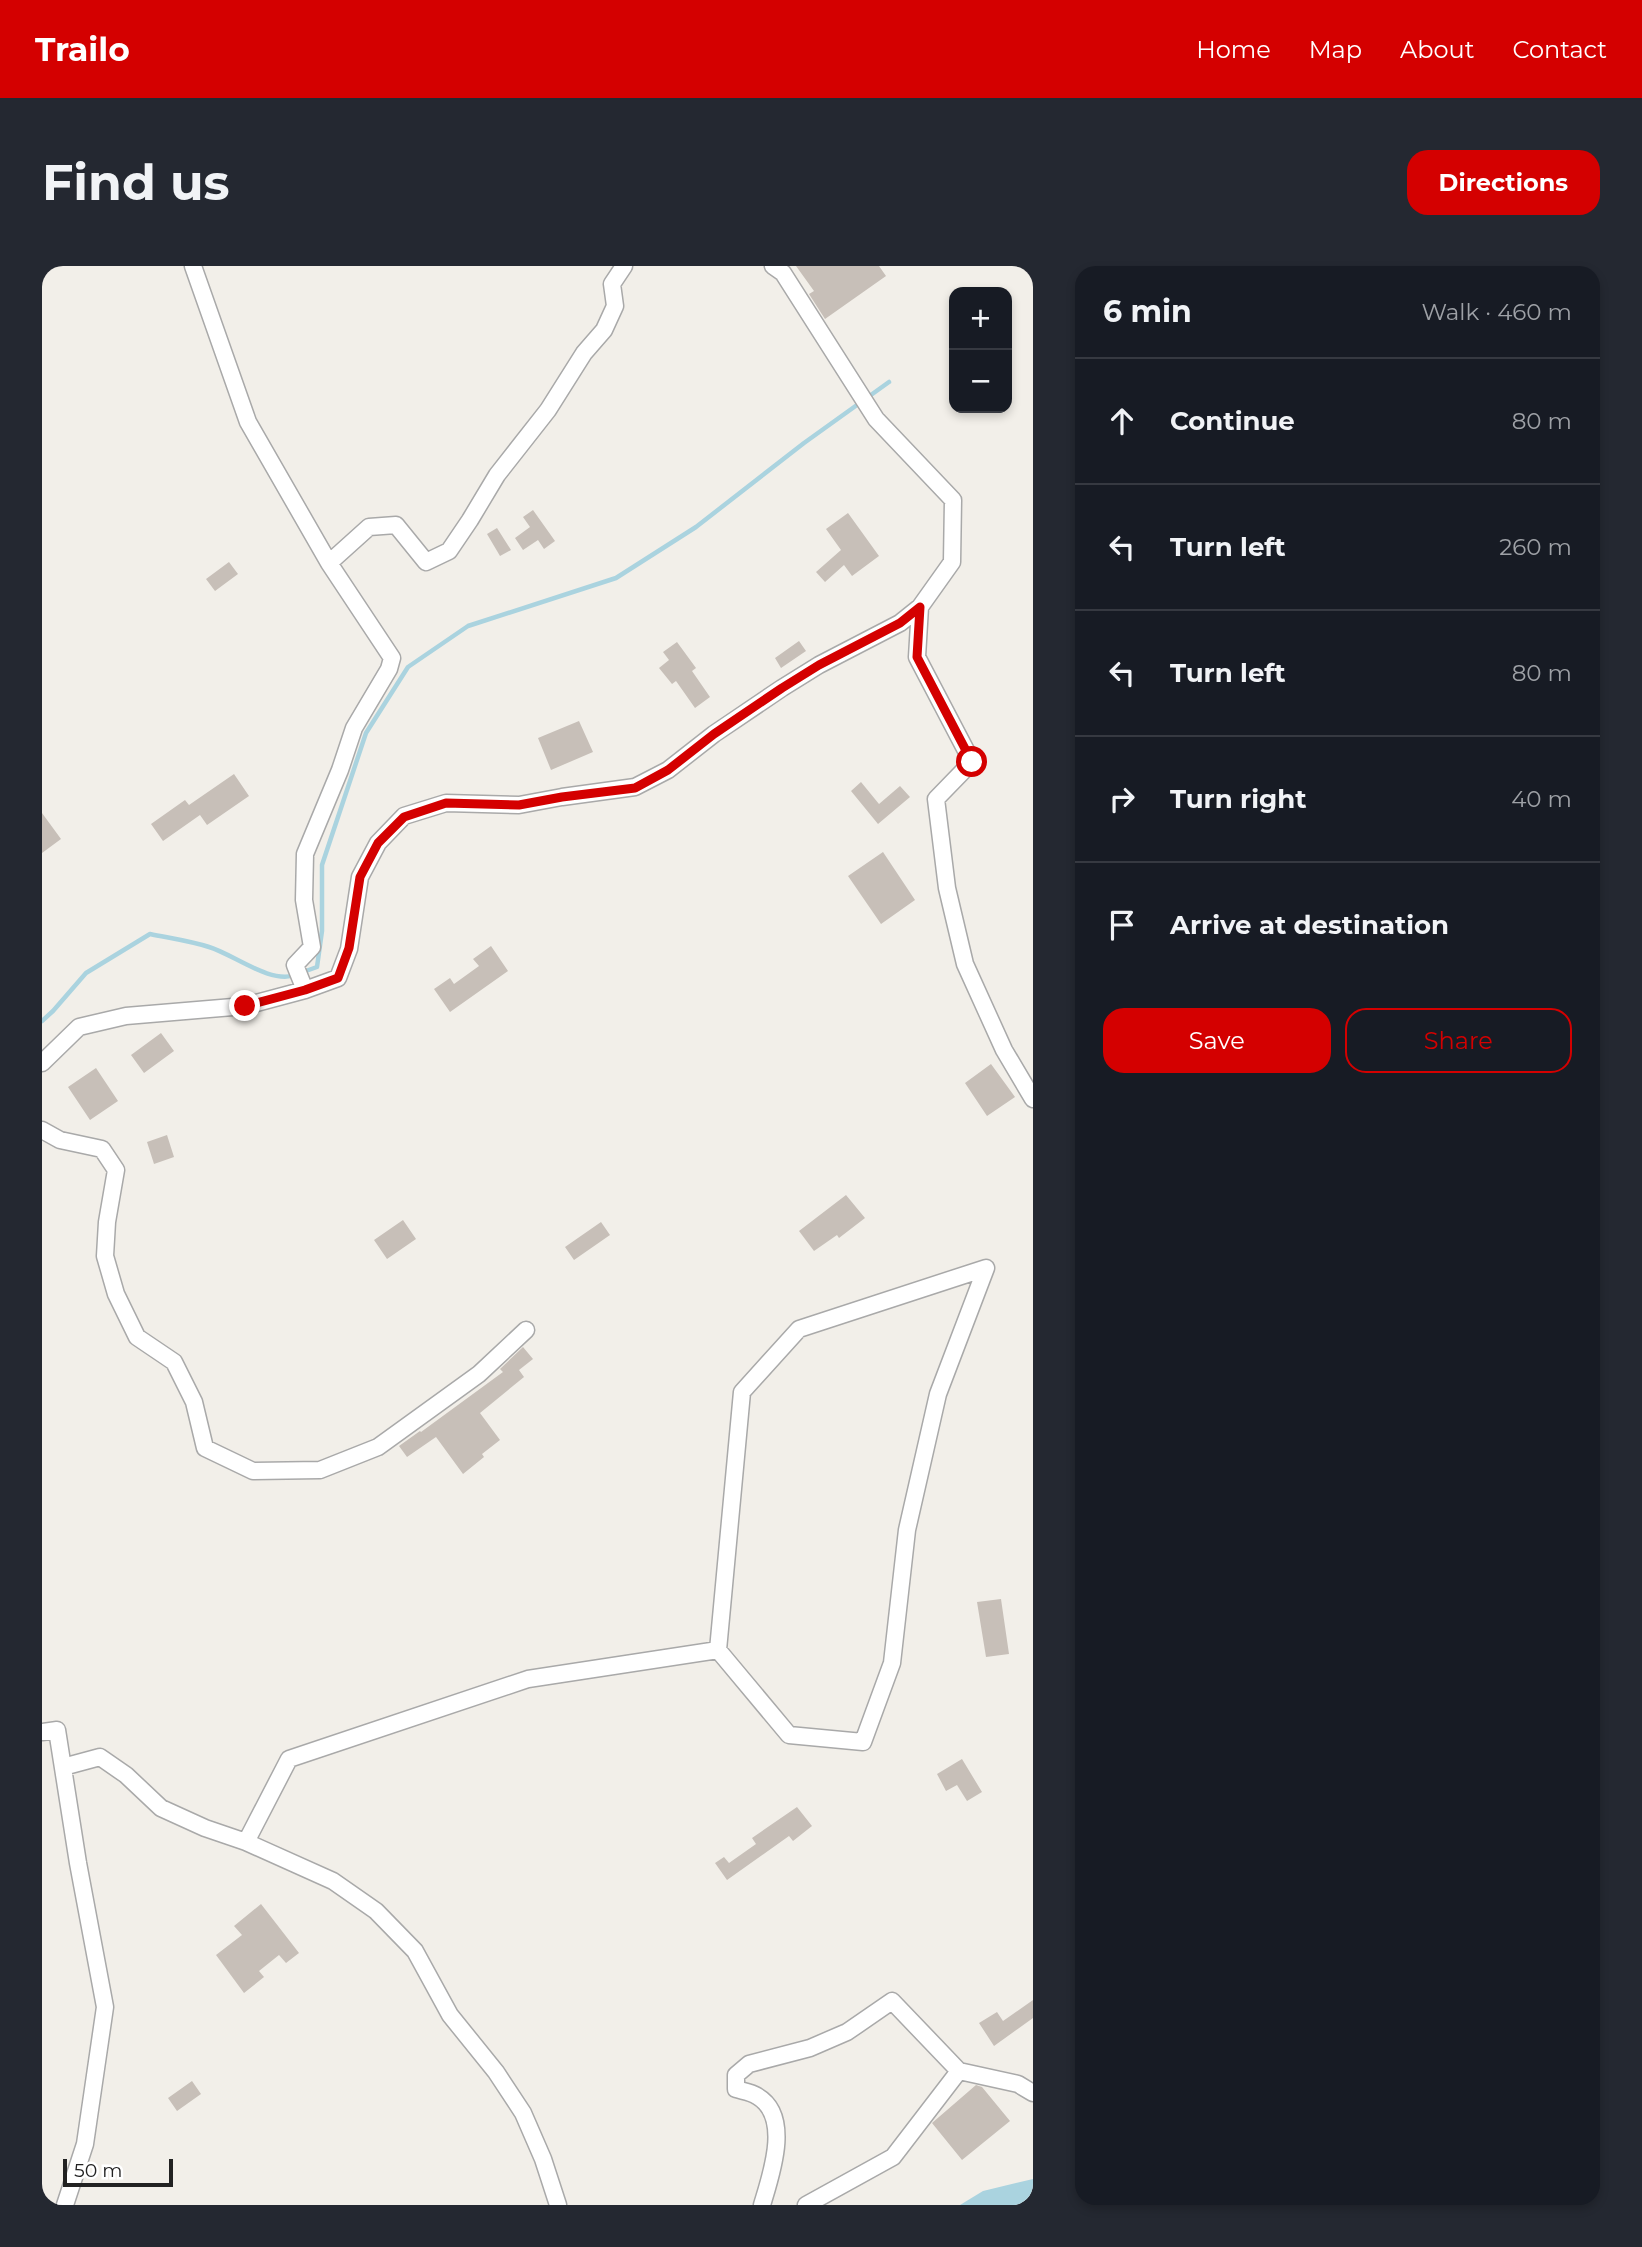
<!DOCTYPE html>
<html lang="en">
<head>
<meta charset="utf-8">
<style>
	body { margin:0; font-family:Montserrat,sans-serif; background:#242831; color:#f1f3f6 }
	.controls { position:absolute; right:21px; top:21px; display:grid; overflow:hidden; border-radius:14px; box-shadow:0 4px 10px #0003 }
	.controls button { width:63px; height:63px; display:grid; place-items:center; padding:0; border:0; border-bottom:2px solid #363941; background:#171b24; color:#f1f3f6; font:35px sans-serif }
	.scale { position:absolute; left:21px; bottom:18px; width:110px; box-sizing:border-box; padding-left:7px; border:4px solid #222; border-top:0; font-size:19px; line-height:24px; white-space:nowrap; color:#222; -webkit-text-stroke:5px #fff; paint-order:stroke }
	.stop { position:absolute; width:21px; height:21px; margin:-16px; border:5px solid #d40000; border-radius:50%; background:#fff }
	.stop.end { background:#d40000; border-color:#fff; box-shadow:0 2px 7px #0008 }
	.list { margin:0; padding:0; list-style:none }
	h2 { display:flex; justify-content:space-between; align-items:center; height:91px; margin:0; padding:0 28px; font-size:30px }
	h2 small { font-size:23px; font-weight:400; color:#9ea1a6 }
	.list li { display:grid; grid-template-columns:46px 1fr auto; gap:21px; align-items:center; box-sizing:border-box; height:126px; padding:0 28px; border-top:2px solid #363941 }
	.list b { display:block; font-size:26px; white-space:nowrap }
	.list em { font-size:23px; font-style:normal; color:#9ea1a6 }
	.actions { display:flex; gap:14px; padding:21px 28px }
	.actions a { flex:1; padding:16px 0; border:2px solid #d40000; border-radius:21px; text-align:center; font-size:24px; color:#d40000 }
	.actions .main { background:#d40000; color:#fff }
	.icon { flex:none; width:38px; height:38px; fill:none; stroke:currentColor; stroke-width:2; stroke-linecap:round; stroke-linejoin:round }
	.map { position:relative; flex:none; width:991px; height:1939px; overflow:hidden; border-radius:21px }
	header { display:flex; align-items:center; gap:42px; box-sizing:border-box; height:98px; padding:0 35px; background:#d40000; color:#fff }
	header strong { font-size:33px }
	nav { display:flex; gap:38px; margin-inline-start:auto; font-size:24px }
	.intro { display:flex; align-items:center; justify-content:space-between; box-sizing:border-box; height:168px; padding:0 42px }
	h1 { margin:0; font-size:49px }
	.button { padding:18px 32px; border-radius:21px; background:#d40000; color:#fff; font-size:24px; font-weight:700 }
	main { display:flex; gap:42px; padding:0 42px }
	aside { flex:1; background:#171b24; border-radius:21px; box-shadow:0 4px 10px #0003 }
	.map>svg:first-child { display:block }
	.water { fill:#aad3df }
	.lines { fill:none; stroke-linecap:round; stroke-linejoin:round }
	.stream { stroke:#aad3df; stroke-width:4.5 }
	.building { fill:#c7bfb8 }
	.minor-casing { stroke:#a9a9a9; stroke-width:19 }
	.minor { stroke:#fff; stroke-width:16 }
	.route { stroke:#d40000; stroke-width:9 }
</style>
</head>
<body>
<header>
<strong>Trailo</strong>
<nav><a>Home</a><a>Map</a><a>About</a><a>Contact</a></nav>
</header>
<div class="intro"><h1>Find us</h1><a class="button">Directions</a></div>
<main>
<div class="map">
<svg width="991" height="1939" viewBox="0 0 991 1939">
	<rect width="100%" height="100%" fill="#f2efe9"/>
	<path class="water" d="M991 1913V1939H918L941 1925Z"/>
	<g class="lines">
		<path class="stream" d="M261 706 275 701 280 665V599L324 467 366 401 426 360 574 312 654 261 762 177 847 116
			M0 755 11 745 44 707 108 668C127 672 148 675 167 681 191 688 228 718 253 709"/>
	</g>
	<path class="building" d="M754 0H837L844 10 783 53 767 28 772 25Z
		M491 244 513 275 502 283 496 274 481 284 473 272 488 261 481 251Z
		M806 247 837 290 810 310 802 299 783 316 774 306 799 284 784 263Z
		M455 262 469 284 458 290 445 268Z
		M187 296 196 308 173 325 164 313Z
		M757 375 764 385 739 402 733 392Z
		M635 376 654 402 650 405 668 431 653 442 634 415 630 418 617 402 627 394 621 386Z
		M537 455 551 486 509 504 496 472Z
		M192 508 207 530 165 559 158 549 121 575 109 558 143 534 147 539Z
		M819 516 837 538 858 520 868 531 836 558 809 525Z
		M0 547 19 573 0 587Z
		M841 586 873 634 839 658 806 610Z
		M449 680 466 705 408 746 392 723 408 712 412 718 437 700 431 693Z
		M119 767 132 785 102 807 89 789Z
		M949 798 973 831 945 850 923 817Z
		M54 802 76 835 48 854 26 821Z
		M125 869 132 891 112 898 105 876Z
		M804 929 823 952 797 972 795 969 772 985 757 965Z
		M361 954 374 973 345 993 332 974Z
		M559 956 568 969 532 994 523 981Z
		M481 1081 491 1093 477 1104 482 1111 438 1147 458 1174 440 1188 442 1191 421 1208 394 1171 365 1191 357 1180 378 1165 379 1166 461 1106 458 1103Z
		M959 1333 967 1388 944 1391 935 1336Z
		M920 1493 940 1526 925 1535 915 1519 904 1525 895 1508Z
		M755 1541 770 1560 751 1575 747 1570 685 1614 673 1597 682 1591 687 1597 714 1578 710 1572Z
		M219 1638 257 1687 244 1697 237 1689 217 1705 222 1711 202 1727 174 1689 200 1669 192 1660Z
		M991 1734V1752L952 1780 937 1757 955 1746 961 1755Z
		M150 1815 159 1828 135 1845 126 1832Z
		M934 1819 940 1821 968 1855 920 1894 890 1857Z"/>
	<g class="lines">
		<g class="minor-casing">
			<path id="minor" d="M151 0 206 156 287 297 350 392 347 403 312 462 298 504 263 588 262 634 270 681 253 699 263 724
				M731 0 741 7 834 153 911 234 910 296 878 341 875 391 930 496 894 533 905 622 923 698 962 784 991 833
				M287 297 327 261 354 259 384 296 407 285 428 254 455 209 506 144 542 87 562 64 573 40 570 18 582 0
				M0 797 37 761 84 750 203 740 263 724 296 712 307 683 318 611 336 577 362 550 404 537 477 539 520 531 593 521 626 504 672 468 740 422 777 399 858 357 878 341
				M0 864 18 874 60 883 74 904 65 956 63 990 74 1028 95 1071 132 1096 152 1136 163 1182 211 1205 278 1204 336 1181 437 1108 484 1064
				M0 1466 15 1464 36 1597 63 1741 43 1878 23 1939
				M21 1501 58 1491 84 1509 119 1542 163 1562 204 1576 291 1615 334 1645 373 1685 408 1749 454 1806 481 1847 501 1893 516 1939
				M204 1576 247 1493 486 1413 676 1384 700 1126 757 1063 944 1002 896 1128 865 1264 850 1397 821 1476 747 1469 676 1384
				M720 1939C729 1909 750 1850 715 1830 709 1826 700 1825 694 1823V1809L707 1798 768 1782 805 1766 850 1735 917 1805
				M764 1939 851 1891 917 1805 976 1818 991 1827"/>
		</g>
		<use href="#minor" class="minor"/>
	</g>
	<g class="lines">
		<path class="route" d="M203 740 263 724 296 712 307 682 318 611 336 577 362 551 404 537 477 539 520 531 593 522 626 504 672 468 740 422 777 399 858 357 878 341 875 391 930 496"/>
	</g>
</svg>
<div class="controls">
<button>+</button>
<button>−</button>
</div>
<div class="scale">50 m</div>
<div class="stop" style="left:930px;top:496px"></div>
<div class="stop end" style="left:203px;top:740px"></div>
</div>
<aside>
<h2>6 min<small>Walk · 460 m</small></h2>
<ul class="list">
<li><svg class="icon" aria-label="ahead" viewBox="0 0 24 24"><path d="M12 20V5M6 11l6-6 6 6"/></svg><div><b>Continue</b></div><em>80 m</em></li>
<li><svg class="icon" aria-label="left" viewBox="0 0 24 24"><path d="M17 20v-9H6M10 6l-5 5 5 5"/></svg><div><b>Turn left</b></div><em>260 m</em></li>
<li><svg class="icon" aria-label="left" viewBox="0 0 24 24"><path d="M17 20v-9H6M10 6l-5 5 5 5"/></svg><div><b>Turn left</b></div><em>80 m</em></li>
<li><svg class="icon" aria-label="right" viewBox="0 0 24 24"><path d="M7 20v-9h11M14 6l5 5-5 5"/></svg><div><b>Turn right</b></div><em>40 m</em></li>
<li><svg class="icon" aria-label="arrive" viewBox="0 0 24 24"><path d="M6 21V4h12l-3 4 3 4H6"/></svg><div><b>Arrive at destination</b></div></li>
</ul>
<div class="actions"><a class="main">Save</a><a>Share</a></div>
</aside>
</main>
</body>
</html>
